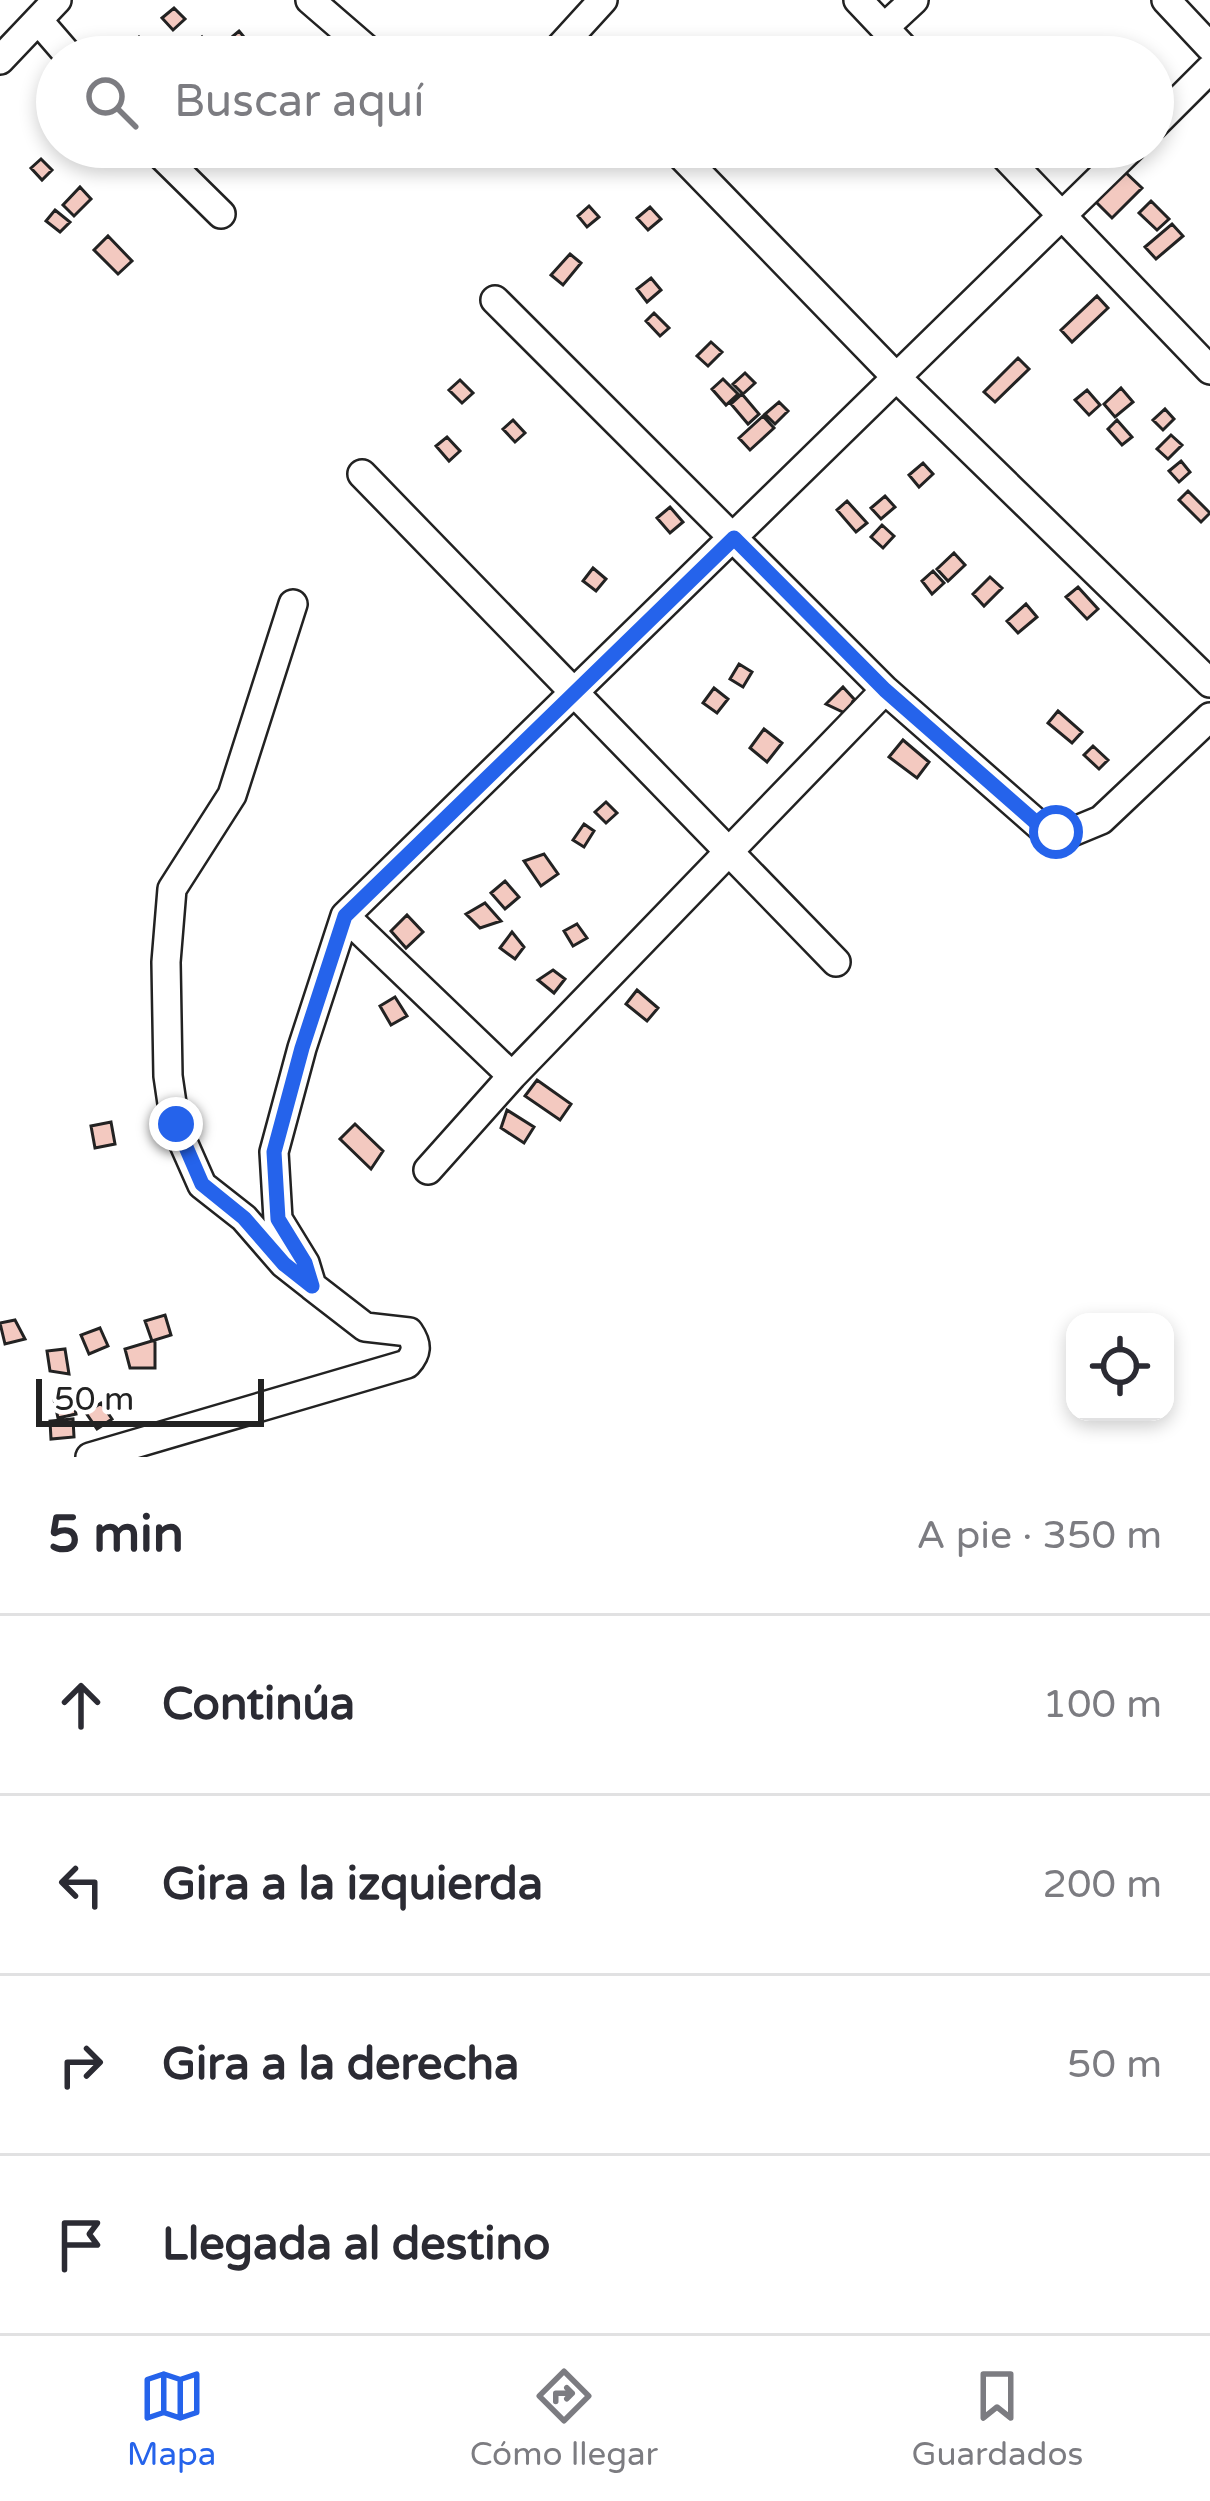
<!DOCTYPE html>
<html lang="es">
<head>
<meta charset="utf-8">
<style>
	body { margin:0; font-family:"Varela Round",sans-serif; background:#f7f7f7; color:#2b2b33 }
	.controls { position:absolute; right:36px; bottom:36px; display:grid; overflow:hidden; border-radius:24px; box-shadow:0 6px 18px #0003 }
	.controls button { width:108px; height:108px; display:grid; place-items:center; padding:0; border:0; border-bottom:3px solid #e1e1e2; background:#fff; color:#2b2b33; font:60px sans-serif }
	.scale { position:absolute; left:36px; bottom:30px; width:228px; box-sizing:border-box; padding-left:12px; border:6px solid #222; border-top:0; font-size:33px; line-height:42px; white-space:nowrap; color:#222; -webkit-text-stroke:9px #fff; paint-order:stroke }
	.stop { position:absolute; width:36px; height:36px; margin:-27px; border:9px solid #2563eb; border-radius:50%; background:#fff }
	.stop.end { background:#2563eb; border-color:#fff; box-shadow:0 3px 12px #0008 }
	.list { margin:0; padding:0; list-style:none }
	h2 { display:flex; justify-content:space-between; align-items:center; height:156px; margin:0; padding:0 48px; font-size:51px }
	h2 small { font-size:39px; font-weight:400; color:#7c7c81 }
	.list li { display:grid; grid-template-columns:78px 1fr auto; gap:36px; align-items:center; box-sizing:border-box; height:180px; padding:0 48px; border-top:3px solid #e1e1e2 }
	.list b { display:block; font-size:45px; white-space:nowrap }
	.list em { font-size:39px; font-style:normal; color:#7c7c81 }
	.icon { flex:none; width:66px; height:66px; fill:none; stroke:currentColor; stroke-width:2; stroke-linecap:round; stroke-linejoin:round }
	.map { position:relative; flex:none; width:1210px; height:1457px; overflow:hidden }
	.search { position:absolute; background:#fff; box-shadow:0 6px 18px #0003; left:36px; right:36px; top:36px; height:132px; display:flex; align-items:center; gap:30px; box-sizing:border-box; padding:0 42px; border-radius:66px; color:#7c7c81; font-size:45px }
	.sheet { height:876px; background:#fff }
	nav { display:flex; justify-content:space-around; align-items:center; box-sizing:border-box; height:168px; border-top:3px solid #e1e1e2; background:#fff; font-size:33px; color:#7c7c81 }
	nav a { display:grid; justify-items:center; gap:6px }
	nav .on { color:#2563eb }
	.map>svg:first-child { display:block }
	.building { fill:#f3c9c0; stroke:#222; stroke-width:3 }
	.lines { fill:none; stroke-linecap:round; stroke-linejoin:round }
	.street-casing { stroke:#222; stroke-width:32 }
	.street { stroke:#fff; stroke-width:27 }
	.route { stroke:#2563eb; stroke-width:15 }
</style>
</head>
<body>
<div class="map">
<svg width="1210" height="1457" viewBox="0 0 1210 1457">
	<rect width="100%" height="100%" fill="#fff"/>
	<path class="building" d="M174 8 185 19 173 30 162 18Z
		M239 31 249 43 237 54 226 42Z
		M139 37 152 48 144 57H132L126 52Z
		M202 37 215 51 209 57H200L191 48Z
		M41 159 52 170 42 180 31 168Z
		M1123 170 1142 188 1112 218 1093 199Z
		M80 187 91 199 74 216 63 205Z
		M1151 201 1169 219 1157 230 1139 213Z
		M589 206 599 217 587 227 578 216Z
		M650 207 661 219 648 230 637 218Z
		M55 210 70 222 60 232 46 221Z
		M1172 224 1183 236 1156 259 1145 247Z
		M108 236 132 261 118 274 94 250Z
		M570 254 581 263 563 285 551 275Z
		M651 278 661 290 647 302 637 289Z
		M1097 296 1108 308 1072 342 1061 330Z
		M654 313 669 328 660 336 646 321Z
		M711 342 722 352 708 366 697 356Z
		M1018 358 1029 369 995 402 984 392Z
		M745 373 755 383 743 394 733 384Z
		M723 379 738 394 726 405 712 389Z
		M460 380 473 393 462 403 449 390Z
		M1121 388 1133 402 1115 417 1104 404Z
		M1087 390 1100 405 1089 415 1075 400Z
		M742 394 759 414 748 424 731 404Z
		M779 402 788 411 775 424 765 414Z
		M1165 409 1174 419 1163 430 1153 420Z
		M763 416 774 428 750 450 739 438Z
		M513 420 525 433 515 442 503 429Z
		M1117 420 1132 437 1122 445 1108 429Z
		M1171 435 1182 445 1168 459 1157 449Z
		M447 437 460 451 449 461 436 446Z
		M1181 461 1190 472 1179 482 1169 471Z
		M923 463 933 474 919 487 909 475Z
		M1188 491 1210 513 1201 522 1179 500Z
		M885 496 895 507 881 519 871 508Z
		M847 501 867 523 856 532 837 510Z
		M670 507 683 522 670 533 657 518Z
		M882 525 894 536 883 548 871 537Z
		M954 553 965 565 948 581 937 569Z
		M593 568 606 579 596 591 583 581Z
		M933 571 944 583 932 594 922 581Z
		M990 577 1002 588 984 606 973 594Z
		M1078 587 1098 609 1087 619 1066 597Z
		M1026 604 1037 617 1018 633 1007 621Z
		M739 664 752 672 743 687 730 679Z
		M843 687 854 699 847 714 826 704Z
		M714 688 728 699 717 713 703 703Z
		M1058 711 1082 732 1072 743 1048 723Z
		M764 729 782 743 767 762 750 748Z
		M903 740 929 762 917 778 889 757Z
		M1093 746 1108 760 1099 769 1084 755Z
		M606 802 617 813 606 823 595 812Z
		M584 824 594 831 584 847 573 840Z
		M544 854 558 874 541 886 524 861Z
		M505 881 519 897 505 909 491 893Z
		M485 903 501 921 480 928 466 914Z
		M407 915 423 932 406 948 391 931Z
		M577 924 587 938 573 946 564 931Z
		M512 932 524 947 515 959 500 948Z
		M553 970 565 979 554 993 538 980Z
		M637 990 658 1008 647 1021 626 1004Z
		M395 997 407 1016 391 1025 380 1006Z
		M537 1080 571 1104 560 1120 525 1096Z
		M507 1110 534 1127 524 1143 501 1128Z
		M111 1122 115 1144 95 1148 91 1126Z
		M355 1124 383 1151 371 1169 340 1139Z
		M165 1315 171 1335 152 1341 145 1321Z
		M15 1320 25 1339 5 1344 0 1323Z
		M100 1328 108 1346 89 1354 81 1335Z
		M155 1340V1368H130L125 1349Z
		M65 1349 69 1374 50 1371 47 1351Z
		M72 1396 76 1414 58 1418 54 1400Z
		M101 1403 112 1419 97 1429 86 1413Z
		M73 1419 74 1437 51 1439 50 1421Z"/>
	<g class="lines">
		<g class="street-casing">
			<path id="street" d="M310 0 376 57
				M858 0 912 57
				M1166 0 1210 47
				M38 20 70 57
				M885 27 914 0
				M551 57 603 0
				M0 60 57 0
				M1153 126 1210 69
				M153 147 221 214
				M673 147 898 379 1210 683
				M996 147 1210 370
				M495 300 885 690 1041 827 1072 832 1101 820 1210 717
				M362 474 836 962
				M293 604 232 795 172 889 166 962 168 1076 175 1124 202 1185 244 1218 284 1264 312 1286
				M345 916 512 1076
				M428 1170 512 1076 885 690
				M90 1457 407 1364C417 1353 418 1345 409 1332L365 1327 312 1286 305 1263 278 1219 274 1152 302 1048 345 916 1132 147"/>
		</g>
		<use href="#street" class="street"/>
	</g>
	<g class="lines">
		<path class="route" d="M176 1124 202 1184 244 1218 284 1264 312 1286 305 1263 278 1219 274 1152 302 1048 345 916 734 538 885 690 1041 827 1056 832"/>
	</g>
</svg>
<div class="controls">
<button><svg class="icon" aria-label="locate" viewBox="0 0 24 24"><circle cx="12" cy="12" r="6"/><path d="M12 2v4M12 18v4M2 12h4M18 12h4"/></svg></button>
</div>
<div class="scale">50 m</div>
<div class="stop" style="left:1056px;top:832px"></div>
<div class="stop end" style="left:176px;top:1124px"></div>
<div class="search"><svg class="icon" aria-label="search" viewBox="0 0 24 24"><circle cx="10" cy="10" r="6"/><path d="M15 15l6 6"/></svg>Buscar aquí</div>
</div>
<section class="sheet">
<h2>5 min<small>A pie · 350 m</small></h2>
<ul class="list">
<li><svg class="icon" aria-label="ahead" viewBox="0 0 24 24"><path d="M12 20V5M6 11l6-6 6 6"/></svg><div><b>Continúa</b></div><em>100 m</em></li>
<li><svg class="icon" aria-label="left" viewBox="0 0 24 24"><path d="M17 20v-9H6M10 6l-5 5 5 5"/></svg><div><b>Gira a la izquierda</b></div><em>200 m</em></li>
<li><svg class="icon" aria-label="right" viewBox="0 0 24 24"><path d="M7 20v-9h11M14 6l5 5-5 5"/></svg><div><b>Gira a la derecha</b></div><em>50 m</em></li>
<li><svg class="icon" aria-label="arrive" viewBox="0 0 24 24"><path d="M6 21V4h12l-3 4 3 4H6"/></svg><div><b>Llegada al destino</b></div></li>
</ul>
</section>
<nav>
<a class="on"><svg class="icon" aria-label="map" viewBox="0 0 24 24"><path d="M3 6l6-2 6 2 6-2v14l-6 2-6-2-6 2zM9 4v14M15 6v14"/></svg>Mapa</a>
<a><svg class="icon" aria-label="directions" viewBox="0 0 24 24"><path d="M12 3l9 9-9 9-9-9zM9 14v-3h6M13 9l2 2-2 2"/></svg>Cómo llegar</a>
<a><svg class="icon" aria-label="saved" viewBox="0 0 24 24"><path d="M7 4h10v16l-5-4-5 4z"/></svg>Guardados</a>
</nav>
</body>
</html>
